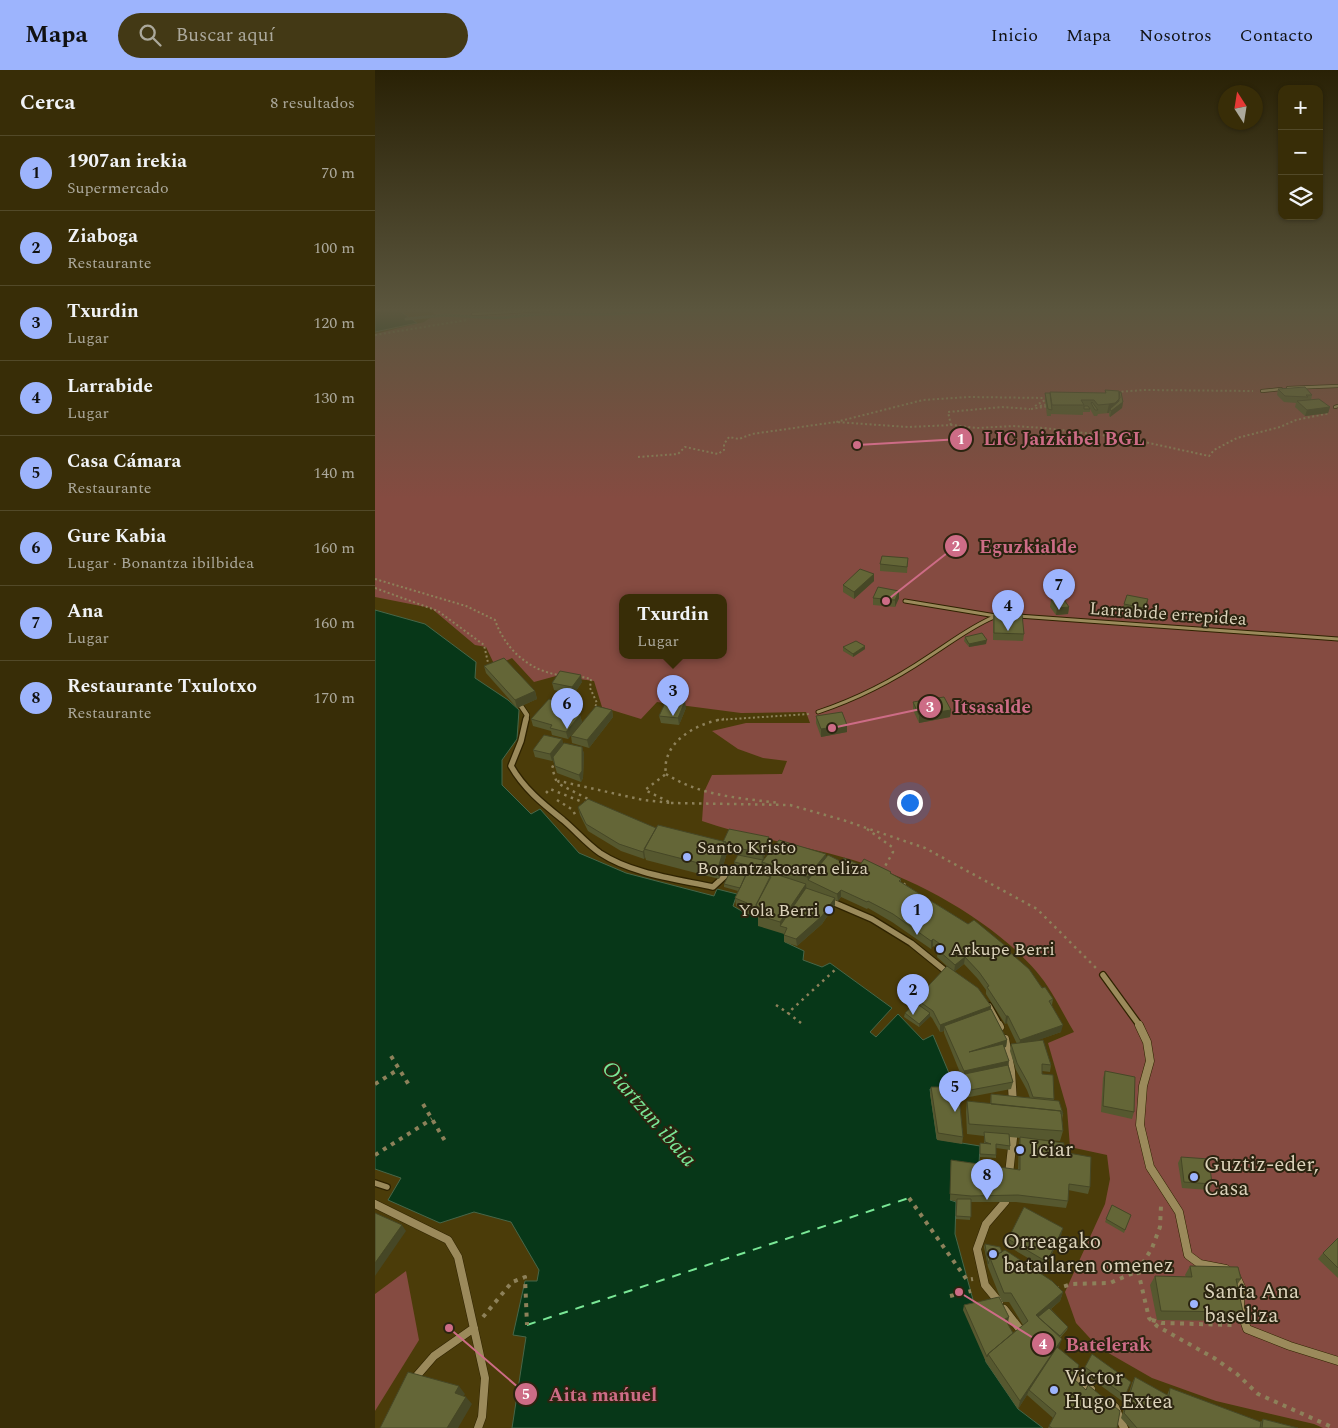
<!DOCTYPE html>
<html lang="es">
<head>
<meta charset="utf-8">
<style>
	body { margin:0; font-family:Spectral,serif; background:#433915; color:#f1f3f6 }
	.controls { position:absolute; right:15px; top:15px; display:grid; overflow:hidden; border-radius:10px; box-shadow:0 1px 4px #0004 }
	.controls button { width:45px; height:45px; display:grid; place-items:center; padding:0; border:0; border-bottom:1px solid #524928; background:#382d07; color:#f1f3f6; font:25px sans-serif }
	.compass { position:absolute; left:843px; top:15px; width:45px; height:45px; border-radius:50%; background:#382d07; box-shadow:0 1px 4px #0004; rotate:348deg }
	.you { position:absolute; left:534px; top:732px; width:18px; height:18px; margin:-12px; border:4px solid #fff; border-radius:50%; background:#1a73e8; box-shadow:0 0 0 8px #1a73e833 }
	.badge { display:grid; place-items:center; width:32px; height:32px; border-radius:50%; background:#9db4fd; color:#111; font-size:16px; font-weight:700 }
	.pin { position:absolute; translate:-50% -41px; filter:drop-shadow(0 1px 2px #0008) }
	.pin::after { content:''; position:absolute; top:26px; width:18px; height:15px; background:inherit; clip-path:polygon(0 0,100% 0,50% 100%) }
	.popup { position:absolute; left:244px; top:524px; width:108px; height:65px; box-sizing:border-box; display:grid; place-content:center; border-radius:10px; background:#382d07; filter:drop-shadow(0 1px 4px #0005); font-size:16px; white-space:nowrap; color:#aba89b }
	.popup b { font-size:19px; color:#f1f3f6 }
	.popup::after { content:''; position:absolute; left:50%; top:100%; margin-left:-10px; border:10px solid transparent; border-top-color:#382d07 }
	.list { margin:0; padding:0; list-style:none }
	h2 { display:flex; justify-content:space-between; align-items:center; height:65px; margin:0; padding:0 20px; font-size:21px }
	h2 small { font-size:16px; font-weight:400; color:#aba89b }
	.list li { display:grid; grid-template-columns:32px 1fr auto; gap:15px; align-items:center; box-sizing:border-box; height:75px; padding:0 20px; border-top:1px solid #524928 }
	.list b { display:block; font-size:19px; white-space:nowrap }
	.list p { margin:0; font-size:16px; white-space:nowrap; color:#aba89b }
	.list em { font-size:16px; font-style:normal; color:#aba89b }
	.icon { flex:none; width:28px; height:28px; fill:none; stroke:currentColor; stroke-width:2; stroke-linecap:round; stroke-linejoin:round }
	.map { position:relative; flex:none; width:963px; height:1358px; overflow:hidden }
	header { display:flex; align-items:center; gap:30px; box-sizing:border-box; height:70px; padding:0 25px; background:#9db4fd; color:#111 }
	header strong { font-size:24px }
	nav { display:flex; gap:28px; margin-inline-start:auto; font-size:18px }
	.search { width:350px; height:45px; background:#433915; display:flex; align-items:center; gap:12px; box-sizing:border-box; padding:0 18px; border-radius:28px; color:#aba89b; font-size:19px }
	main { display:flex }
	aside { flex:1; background:#382d07 }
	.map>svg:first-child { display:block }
	.green { fill:#854b41; fill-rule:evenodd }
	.water { fill:#073718; stroke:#476649 }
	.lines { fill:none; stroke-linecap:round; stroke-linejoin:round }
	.stream { stroke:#476649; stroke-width:3 }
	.ferry { stroke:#79e796; stroke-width:2; stroke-dasharray:9 8; stroke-linecap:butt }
	.lane-far2-casing { stroke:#2f2300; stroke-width:4 }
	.lane-far1-casing { stroke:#2f2300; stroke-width:5 }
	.lane-casing { stroke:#2f2300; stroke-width:8 }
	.street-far2-casing { stroke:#2f2300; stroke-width:6 }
	.street-far1-casing { stroke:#2f2300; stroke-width:8 }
	.street-casing { stroke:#2f2300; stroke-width:9 }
	.path-far2 { stroke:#8d815a; stroke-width:2; stroke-dasharray:2 2.5; stroke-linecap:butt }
	.path-far1 { stroke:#8d815a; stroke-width:2.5; stroke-dasharray:2.5 4.5; stroke-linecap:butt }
	.path { stroke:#8d815a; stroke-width:4; stroke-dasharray:4 5.5; stroke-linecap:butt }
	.lane-far2 { stroke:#9b8a5b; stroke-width:2.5 }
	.lane-far1 { stroke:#9b8a5b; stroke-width:3 }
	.lane { stroke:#9b8a5b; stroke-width:5.5 }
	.street-far2 { stroke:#9b8a5b; stroke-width:4.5 }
	.street-far1 { stroke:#9b8a5b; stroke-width:5.5 }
	.street { stroke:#9b8a5b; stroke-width:8 }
	.wall { fill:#56582f }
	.shaded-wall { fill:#464726 }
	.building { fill:#646637; stroke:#464726 }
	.poi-dot { fill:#9db4fd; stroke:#2b2410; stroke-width:2 }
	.labels { text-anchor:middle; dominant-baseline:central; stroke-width:4; stroke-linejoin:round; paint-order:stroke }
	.street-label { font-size:18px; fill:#dbd2ba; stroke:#2b2410 }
	.poi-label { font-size:18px; fill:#dbd2ba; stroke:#2b2410; text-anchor:start }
	.near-poi-label { font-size:21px; fill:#dbd2ba; stroke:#2b2410; text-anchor:start }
	.near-water-label { font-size:22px; font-style:italic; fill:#79e796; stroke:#2b2410 }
	.leader { fill:none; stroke:#cd6c86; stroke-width:2 }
	.callout-dot { fill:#cd6c86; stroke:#2b2410; stroke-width:2 }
	.mark-label { font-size:15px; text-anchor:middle; font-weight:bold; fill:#fff }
	.callout-label { font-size:19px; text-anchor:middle; font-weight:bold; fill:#cd6c86; stroke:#2b2410; stroke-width:4; stroke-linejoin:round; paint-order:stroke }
</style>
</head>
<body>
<header>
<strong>Mapa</strong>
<div class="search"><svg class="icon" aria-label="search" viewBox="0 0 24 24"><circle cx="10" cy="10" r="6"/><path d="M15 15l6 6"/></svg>Buscar aquí</div>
<nav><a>Inicio</a><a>Mapa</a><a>Nosotros</a><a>Contacto</a></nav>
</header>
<main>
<aside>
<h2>Cerca<small>8 resultados</small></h2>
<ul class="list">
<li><span class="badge">1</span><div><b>1907an irekia</b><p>Supermercado</p></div><em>70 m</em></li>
<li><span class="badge">2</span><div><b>Ziaboga</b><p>Restaurante</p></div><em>100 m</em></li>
<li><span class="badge">3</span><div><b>Txurdin</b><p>Lugar</p></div><em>120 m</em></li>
<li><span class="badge">4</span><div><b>Larrabide</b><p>Lugar</p></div><em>130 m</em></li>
<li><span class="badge">5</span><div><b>Casa Cámara</b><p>Restaurante</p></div><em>140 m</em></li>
<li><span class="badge">6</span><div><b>Gure Kabia</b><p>Lugar · Bonantza ibilbidea</p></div><em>160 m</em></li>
<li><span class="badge">7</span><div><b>Ana</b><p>Lugar</p></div><em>160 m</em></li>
<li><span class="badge">8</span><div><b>Restaurante Txulotxo</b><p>Restaurante</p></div><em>170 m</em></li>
</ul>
</aside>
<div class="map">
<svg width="963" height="1358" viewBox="0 0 963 1358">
	<rect width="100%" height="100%" fill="#4b3c09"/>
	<path class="green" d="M54 239H963V1358H948L939 1354 841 1331 777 1308 723 1277 701 1253 690 1222 730 1134 735 1109 732 1085 695 1077 692 1039 673 973 699 962C687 942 676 918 661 901 618 851 540 808 478 790 428 775 376 768 327 751L329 722 337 705 407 704 412 691 388 688 363 679 337 661 371 653H435L431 642 366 643 282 632 266 649 227 637 219 611 181 606 159 612 137 588 120 596 111 577 100 575 56 538 0 527V264L49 252 60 245ZM248 527H348V585H248Z
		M31 1201 44 1270 0 1341V1224Z"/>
	<path class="water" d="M12 239H22L42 253 0 262V241Z
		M0 540 50 554 101 592 100 608 133 630 144 640 142 669 127 690V715L156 744 165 739 204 783 251 803 339 826 342 819 362 824 358 836 370 843 382 846 412 865 410 872 429 881 428 890 447 897 455 893 517 938 495 962 501 967 523 944 548 970 558 965 579 1015 555 1019 562 1069 605 1076 604 1094 575 1130 581 1132 580 1164 600 1237 611 1292 643 1339 668 1358H137L151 1267 138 1265 150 1211H162L164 1200 136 1152 99 1142 65 1153 13 1130 26 1108 0 1099Z"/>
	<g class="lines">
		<path class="stream" d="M345 239H373
			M31 249 70 245 123 248 166 244H234L327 239"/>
		<path class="ferry" d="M152 1255 534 1128"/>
		<g class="lane-far2-casing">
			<path id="lane-far2" d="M98 244 187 239
				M913 318 963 316
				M887 321 906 319
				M960 337 963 336"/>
		</g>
		<g class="lane-far1-casing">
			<path id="lane-far1" d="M530 531 621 546
				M643 546 963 569
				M443 642C482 629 519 610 553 587 575 573 595 557 619 547"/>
		</g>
		<g class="lane-casing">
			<path id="lane" d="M0 1113 12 1117"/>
		</g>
		<g class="street-far2-casing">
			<path id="street-far2" d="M146 636 152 645 151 650"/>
		</g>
		<g class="street-far1-casing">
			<path id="street-far1" d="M151 649 146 671 136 696C149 719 168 734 188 750 201 761 212 774 225 783 257 804 301 809 338 817L353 803H361
				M455 831 497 849 536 873 573 903
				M728 905 765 956
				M614 936 625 956"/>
		</g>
		<g class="street-casing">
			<path id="street" d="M624 955 625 957
				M764 955 772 972 775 991 768 1016 765 1055 775 1097 804 1142 813 1185 825 1194 851 1199
				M630 969 636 1001 638 1033
				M634 1104 638 1068
				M0 1134 73 1170 83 1187 110 1308 107 1347 103 1358
				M861 1206 866 1217 865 1238 872 1259 915 1276 963 1291
				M624 1232 610 1215 602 1179 611 1154 630 1132
				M629 1239 647 1262
				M700 1306 716 1319
				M39 1309 59 1286 99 1258
				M735 1333 740 1337 749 1358"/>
		</g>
		<path class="path-far2" d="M232 239H249
			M0 265 92 250
			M742 322 769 320 878 321
			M672 328 594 327 548 330 461 352 533 357 577 355 602 358 638 356 669 358 751 368 834 386 839 380 862 368 905 357 921 350 955 343
			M660 336 672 329
			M665 336 673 334
			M656 339 674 336
			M576 355 573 342 627 337 655 339
			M263 387 303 384 310 377 343 384 349 380V374L354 367 364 369 377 364 461 352
			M0 509 91 536 120 550C130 579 154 601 185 605
			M0 518 63 541 109 575 114 597
			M203 606 216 609 215 618 222 633 220 637
			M342 650 434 644"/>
		<path class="path-far1" d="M181 689 177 698 182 713
			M291 704C325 726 365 728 404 733
			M171 723 175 719 210 733 213 729 182 713 184 711 268 730 296 733 270 720 291 704C286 672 322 653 349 649
			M182 730 198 740 201 747
			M296 733 415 735 468 750 550 778 662 839 722 899
			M492 759 517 777 518 782 508 800
			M523 809 533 817
			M401 935 413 943
			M426 953 413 943 462 898"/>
		<path class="path" d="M16 986 34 1015
			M0 1014 24 999
			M48 1034 70 1071
			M0 1085 57 1049
			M534 1128 592 1210 598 1209
			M763 1201 774 1248 782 1256 839 1288 862 1304 883 1324 959 1358
			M680 1219 697 1214 735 1213 763 1201 777 1178 785 1157 786 1136
			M575 1226 596 1221
			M108 1247 137 1212 150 1207 152 1255
			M777 1250 787 1253 859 1255"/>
		<use href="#lane-far2" class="lane-far2"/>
		<use href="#lane-far1" class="lane-far1"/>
		<use href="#lane" class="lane"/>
		<use href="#street-far2" class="street-far2"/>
		<use href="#street-far1" class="street-far1"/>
		<use href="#street" class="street"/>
	</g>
	<path class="wall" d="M903 319 937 325 936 330 955 337 953 343 930 346 920 337 921 333 909 332 902 325Z
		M730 320 748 332 747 338 735 347 734 346V343L723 344 722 346H719L715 339V342H708V345L676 344V346H672L670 330V323H730Z
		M533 488 532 503 505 501V494Z
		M499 504V511L479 529 468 522V515Z
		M524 521V528L520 537 498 535V528Z
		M676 530 694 537 693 544 681 545 675 537Z
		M749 534 772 536 768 545 747 541Z
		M619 543 649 564 648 571 618 570V550Z
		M854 545 869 552 868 556 854 554 853 549Z
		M590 567 611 574 594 577 589 571Z
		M468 577 490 579 478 587 468 581Z
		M109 596 160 621 162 629 142 638 111 603Z
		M207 612 199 624 179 620 177 613Z
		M538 632 576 640 575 647 544 653 538 640Z
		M195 635 196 643 205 645 207 652 193 669 177 665 176 661 158 656 156 649Z
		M311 638 304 655 286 653 284 646Z
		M237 640 238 647 214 678 197 673 196 666Z
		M441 646 472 662 446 667 441 653Z
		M187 669 188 675 207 677 209 684 208 708 206 712 182 703 178 690 177 691 160 687 158 680Z
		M203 737 281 758 348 772 394 767V774L388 790 451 784V788L467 792 485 795 516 804 526 809V812L593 854 633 878 632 880 678 929 677 935 686 962 660 971 676 995 675 1002 667 1001V1004L679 1029V1031L688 1044 687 1050 688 1061 685 1071 659 1069 688 1082 715 1117 713 1124 693 1120V1131L691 1138 641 1132H596L595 1150 581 1149V1131L575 1130 576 1090 643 1100 644 1074 645 1068 635 1067V1080L621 1078V1088L605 1087V1073H609V1066L592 1064 591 1042 592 1031 615 1034 616 1024 655 1028 652 1020 641 1000 635 981 636 974H642L632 953 630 954 611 924V920L603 909 589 894 579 902 616 936V939L632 970 631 977H629L638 1012 636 1019 584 1029 588 1067 587 1074 562 1070 555 1024 556 1017H580L579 1013 580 1006 586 1005 569 963V961L565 962 557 948 555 946 544 957 529 947 530 943 541 933V929L574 898 562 887 563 880 558 876 556 879 517 852 493 838 492 839 466 827 463 831 460 830V835L447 854 422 876 409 872V864L383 856V846L370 843V839L361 836 360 828 363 821 349 817V814L396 807V806L388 803 387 799 386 802 360 795 359 792 363 785 352 783 344 809 271 790 270 787 269 789 246 781 213 761 205 745Z
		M730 1001 759 1042 757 1049 726 1042 728 1008Z
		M806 1087 837 1114 834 1120 807 1118 803 1093Z
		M737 1135 756 1145 749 1163 730 1152Z
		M688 1158 686 1165 670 1198 631 1175 633 1169Z
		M963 1168V1208L943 1189 948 1183Z
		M610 1174 627 1182 688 1222 685 1231 676 1239 693 1257 692 1260 686 1267 684 1277 683 1278 699 1309 742 1358H673L678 1348 652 1325 643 1339 611 1292 588 1240 589 1235 633 1252 632 1253 638 1263 648 1255 634 1232H627L613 1197 609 1177Z
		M815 1196 866 1209 862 1215 868 1242 863 1251 782 1250 775 1215 780 1206 811 1207 810 1205Z
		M710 1297 756 1312 747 1331 707 1302Z
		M760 1307 792 1325 795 1318 886 1352 888 1349 923 1358H755L746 1348 757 1313Z"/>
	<path class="shaded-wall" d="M745 328 748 332 747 338 735 347 736 341 735 339 734 343H732L734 334Z
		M955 337 953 343 930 346 932 340Z
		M499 504V511L479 529V522Z
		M524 521V528L520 537V530Z
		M773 529 772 536 768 545 769 538Z
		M694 537 693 544 681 545 682 538Z
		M612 570 611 574 594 577V574Z
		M490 576V579L478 587V584Z
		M206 605 207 612 199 624 197 617Z
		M160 621 162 629 142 638 140 630Z
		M310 631 311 638 304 655 303 648Z
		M195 635 196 643 189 641Z
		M237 640 238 647 214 678 212 670Z
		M576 640 575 647 544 653V645Z
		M205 645 207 652 193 669 191 662Z
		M472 655V662L446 667V659Z
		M187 669 189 676 177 691 175 684Z
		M207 677 209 684 208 708 206 712 204 705Z
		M394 767V774L388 790 387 783Z
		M351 772 352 783 344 809 343 798Z
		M269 780 270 787 269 789 268 782Z
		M451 784V795L433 810 432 807Z
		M431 814 432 825 405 856V852Z
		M466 820V827L463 831 462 824Z
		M460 828V835L447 854 422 876 421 869Z
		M558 869V876L556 879V871Z
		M590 887 589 894 579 902 580 895Z
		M616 936 615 943 569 956V961L565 962V955Z
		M555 943V947L544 957V954Z
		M631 946H633L632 953 630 954Z
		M688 955 686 962 644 977 645 970Z
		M632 970 631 977 593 989 594 982Z
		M634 991 633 998 588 1008 589 1001Z
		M27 1155 31 1161 0 1206V1193Z
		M688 1158 686 1165 670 1198 672 1192Z
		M688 1222 685 1231 662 1250 661 1245Z
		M634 1247 633 1252 628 1254 630 1249Z
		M687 1269 684 1277 655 1321 654 1320 652 1325 643 1339 645 1331Z
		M84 1316 90 1324 86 1331 80 1323Z
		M91 1327 97 1334 83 1358H72Z"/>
	<path class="building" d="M930 317 937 325H931L933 327 910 326 903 319Z
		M730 320 744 321 745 328 740 333 734 334 723 335 719 330H706L709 335H677L675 322 731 323Z
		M744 322H746L748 332 736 341 735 339 744 331Z
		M670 323H675L677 340 673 339Z
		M944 329 955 337 932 340 922 331Z
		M717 332 723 340H720L716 333Z
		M709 336H713L715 339H709Z
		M507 486 533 488 532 497 505 494Z
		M485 499 499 504 479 522 468 515Z
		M503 517 524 521 520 530 498 528Z
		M752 525 773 529 769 538 749 534Z
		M688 528 694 537 682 538 676 530Z
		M619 543 647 544 649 564 619 563Z
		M854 545 868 547 869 552 855 551Z
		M607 563 612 570 594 574 590 567Z
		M481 571 490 576 478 584 468 577Z
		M129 588 160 621 140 630 109 596Z
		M185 601 206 605 197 617 177 613Z
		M569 627 576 640 544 645 538 632Z
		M174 629 195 635 189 641 205 645 191 662 175 658 177 655 156 649Z
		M292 629 310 631 303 648 284 646Z
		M221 636 237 640 212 670 196 666Z
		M467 642 472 655 446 659 441 646Z
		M169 665 187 669 175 684 158 680Z
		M189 673 207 677V701L204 705 180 696 178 687Z
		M213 729 281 758 268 782 244 774 211 754 203 737Z
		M283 755 351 772 343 798 269 779Z
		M354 759 394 767 387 783 352 776 351 772H348Z
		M404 770 451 784 432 807 387 792Z
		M363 785 388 790 387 792V796L386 798 359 792Z
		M453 785 467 792 469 788 485 795 489 789 516 802 515 803 526 809 524 811 593 854 599 850 633 878 631 879 654 899 667 918 670 917 678 929 674 931 688 955 645 970 633 946H631L612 917 614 916 604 902 590 887 580 895 563 880 568 876 558 869 556 871 518 844 493 831 492 832 466 820 462 824 433 810Z
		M373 801 396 807 381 835V839L370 836 372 833 360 828Z
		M355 802 371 804 365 818 349 814Z
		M397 803 431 814 405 852 382 845 386 839 381 835Z
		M431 818 460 828 447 846 421 869 409 865 412 858 405 856Z
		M572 896 603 918 616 936 565 955 558 941 541 929Z
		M541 933 555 943 544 954 530 943Z
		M616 939 632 970 594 982 628 974 634 991 589 1001 569 956Z
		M668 970 676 995 667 994V1004L678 1005 679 1029 658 1027 653 1013 642 993 636 974Z
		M633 995 638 1012 585 1022 580 1006Z
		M730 1001 760 1007 759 1042 728 1036Z
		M556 1017H583L588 1067 563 1063Z
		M616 1024 684 1031 688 1044H686V1041L616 1034Z
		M592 1031 686 1041 688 1061 594 1054Z
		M609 1062 634 1064 635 1076 621 1074V1085L605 1084V1073L616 1074 610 1072Z
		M645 1067 689 1073 688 1082 716 1087 715 1117 694 1114 693 1131 643 1125 596 1126 575 1124 576 1090 645 1100Z
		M806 1087 834 1089 837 1114 809 1112Z
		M582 1129H596V1147L581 1146Z
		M737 1135 756 1145 750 1160 731 1149Z
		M649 1137 688 1158 672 1192 633 1169Z
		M0 1143 27 1155 0 1193Z
		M963 1168V1198L948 1183Z
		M610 1174 625 1177 627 1182 615 1188 613 1194Z
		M630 1180 677 1211 688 1222 661 1245 687 1269 645 1331 613 1284 653 1251 636 1223H629L615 1188Z
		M815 1196 863 1197 866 1209H861L868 1242 786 1241 780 1206 817 1207Z
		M624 1227 634 1247 630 1249 638 1263 613 1284 612 1287 589 1235Z
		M674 1238 693 1257 685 1266 663 1247Z
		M682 1277 704 1295 699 1309 711 1320 713 1315 745 1341 742 1358H677L674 1356 681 1343 654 1320Z
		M717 1284 756 1312 750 1326 710 1297Z
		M33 1302 84 1316 80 1323 91 1327 72 1358H5Z
		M760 1307 794 1326 795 1318 886 1352 885 1358H762L749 1343Z
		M888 1349 923 1358H887Z"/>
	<linearGradient id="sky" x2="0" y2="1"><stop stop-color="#292105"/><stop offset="0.56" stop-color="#5b563e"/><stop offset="1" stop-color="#5b563e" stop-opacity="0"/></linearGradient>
	<rect width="963" height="429" fill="url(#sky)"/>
	<g class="poi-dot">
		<circle cx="312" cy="787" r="5"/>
		<circle cx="454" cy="840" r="5"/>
		<circle cx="565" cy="879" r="5"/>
		<circle cx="645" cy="1080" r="5"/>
		<circle cx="819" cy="1107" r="5"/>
		<circle cx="618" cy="1184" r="5"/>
		<circle cx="819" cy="1234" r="5"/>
		<circle cx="679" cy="1320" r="5"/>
	</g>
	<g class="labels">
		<g class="street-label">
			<text transform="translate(793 544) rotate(4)">Larrabide errepidea</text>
		</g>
		<g class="poi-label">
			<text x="322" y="777">Santo Kristo<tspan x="322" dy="21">Bonantzakoaren eliza</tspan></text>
			<text x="444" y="840" text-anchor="end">Yola Berri</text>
			<text x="575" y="879">Arkupe Berri</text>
		</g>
		<g class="near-poi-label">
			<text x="655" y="1080">Iciar</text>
			<text x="829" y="1095">Guztiz-eder,<tspan x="829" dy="24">Casa</tspan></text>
			<text x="628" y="1172">Orreagako<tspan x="628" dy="24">batailaren omenez</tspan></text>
			<text x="829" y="1222">Santa Ana<tspan x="829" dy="24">baseliza</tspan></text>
			<text x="689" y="1308">Victor<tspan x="689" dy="24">Hugo Extea</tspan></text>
		</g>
		<g class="near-water-label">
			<text transform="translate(274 1044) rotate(49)">Oiartzun ibaia</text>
		</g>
	</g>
	<path class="leader" d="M482 375L586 369M511 531L581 476M457 658L555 637M584 1222L668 1274M74 1258L151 1324"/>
	<g class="callout-dot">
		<circle cx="482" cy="375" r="5"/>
		<circle cx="511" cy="531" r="5"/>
		<circle cx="457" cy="658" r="5"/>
		<circle cx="584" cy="1222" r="5"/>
		<circle cx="74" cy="1258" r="5"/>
		<circle cx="586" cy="369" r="12"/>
		<circle cx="581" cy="476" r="12"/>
		<circle cx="555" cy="637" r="12"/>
		<circle cx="668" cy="1274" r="12"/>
		<circle cx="151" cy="1324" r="12"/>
	</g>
	<g class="mark-label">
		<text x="586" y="374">1</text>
		<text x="581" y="481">2</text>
		<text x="555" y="642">3</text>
		<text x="668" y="1279">4</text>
		<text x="151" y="1329">5</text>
	</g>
	<g class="callout-label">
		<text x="689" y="375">LIC Jaizkibel BGL</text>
		<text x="653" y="483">Eguzkialde</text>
		<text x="617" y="643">Itsasalde</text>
		<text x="733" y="1281">Batelerak</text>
		<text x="228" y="1331">Aita mańuel</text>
	</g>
</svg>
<div class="controls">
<button>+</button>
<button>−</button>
<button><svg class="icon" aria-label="layers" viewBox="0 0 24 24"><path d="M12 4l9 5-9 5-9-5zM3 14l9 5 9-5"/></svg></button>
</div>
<svg class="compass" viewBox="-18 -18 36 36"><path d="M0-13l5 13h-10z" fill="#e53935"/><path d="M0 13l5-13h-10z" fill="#aba89b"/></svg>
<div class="you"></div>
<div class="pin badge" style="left:542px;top:865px">1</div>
<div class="pin badge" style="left:538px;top:945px">2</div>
<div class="pin badge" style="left:298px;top:646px">3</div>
<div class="popup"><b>Txurdin</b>Lugar</div>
<div class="pin badge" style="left:633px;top:561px">4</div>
<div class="pin badge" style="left:580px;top:1042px">5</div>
<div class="pin badge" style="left:192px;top:659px">6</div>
<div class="pin badge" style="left:684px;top:540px">7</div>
<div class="pin badge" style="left:612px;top:1130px">8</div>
</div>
</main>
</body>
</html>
